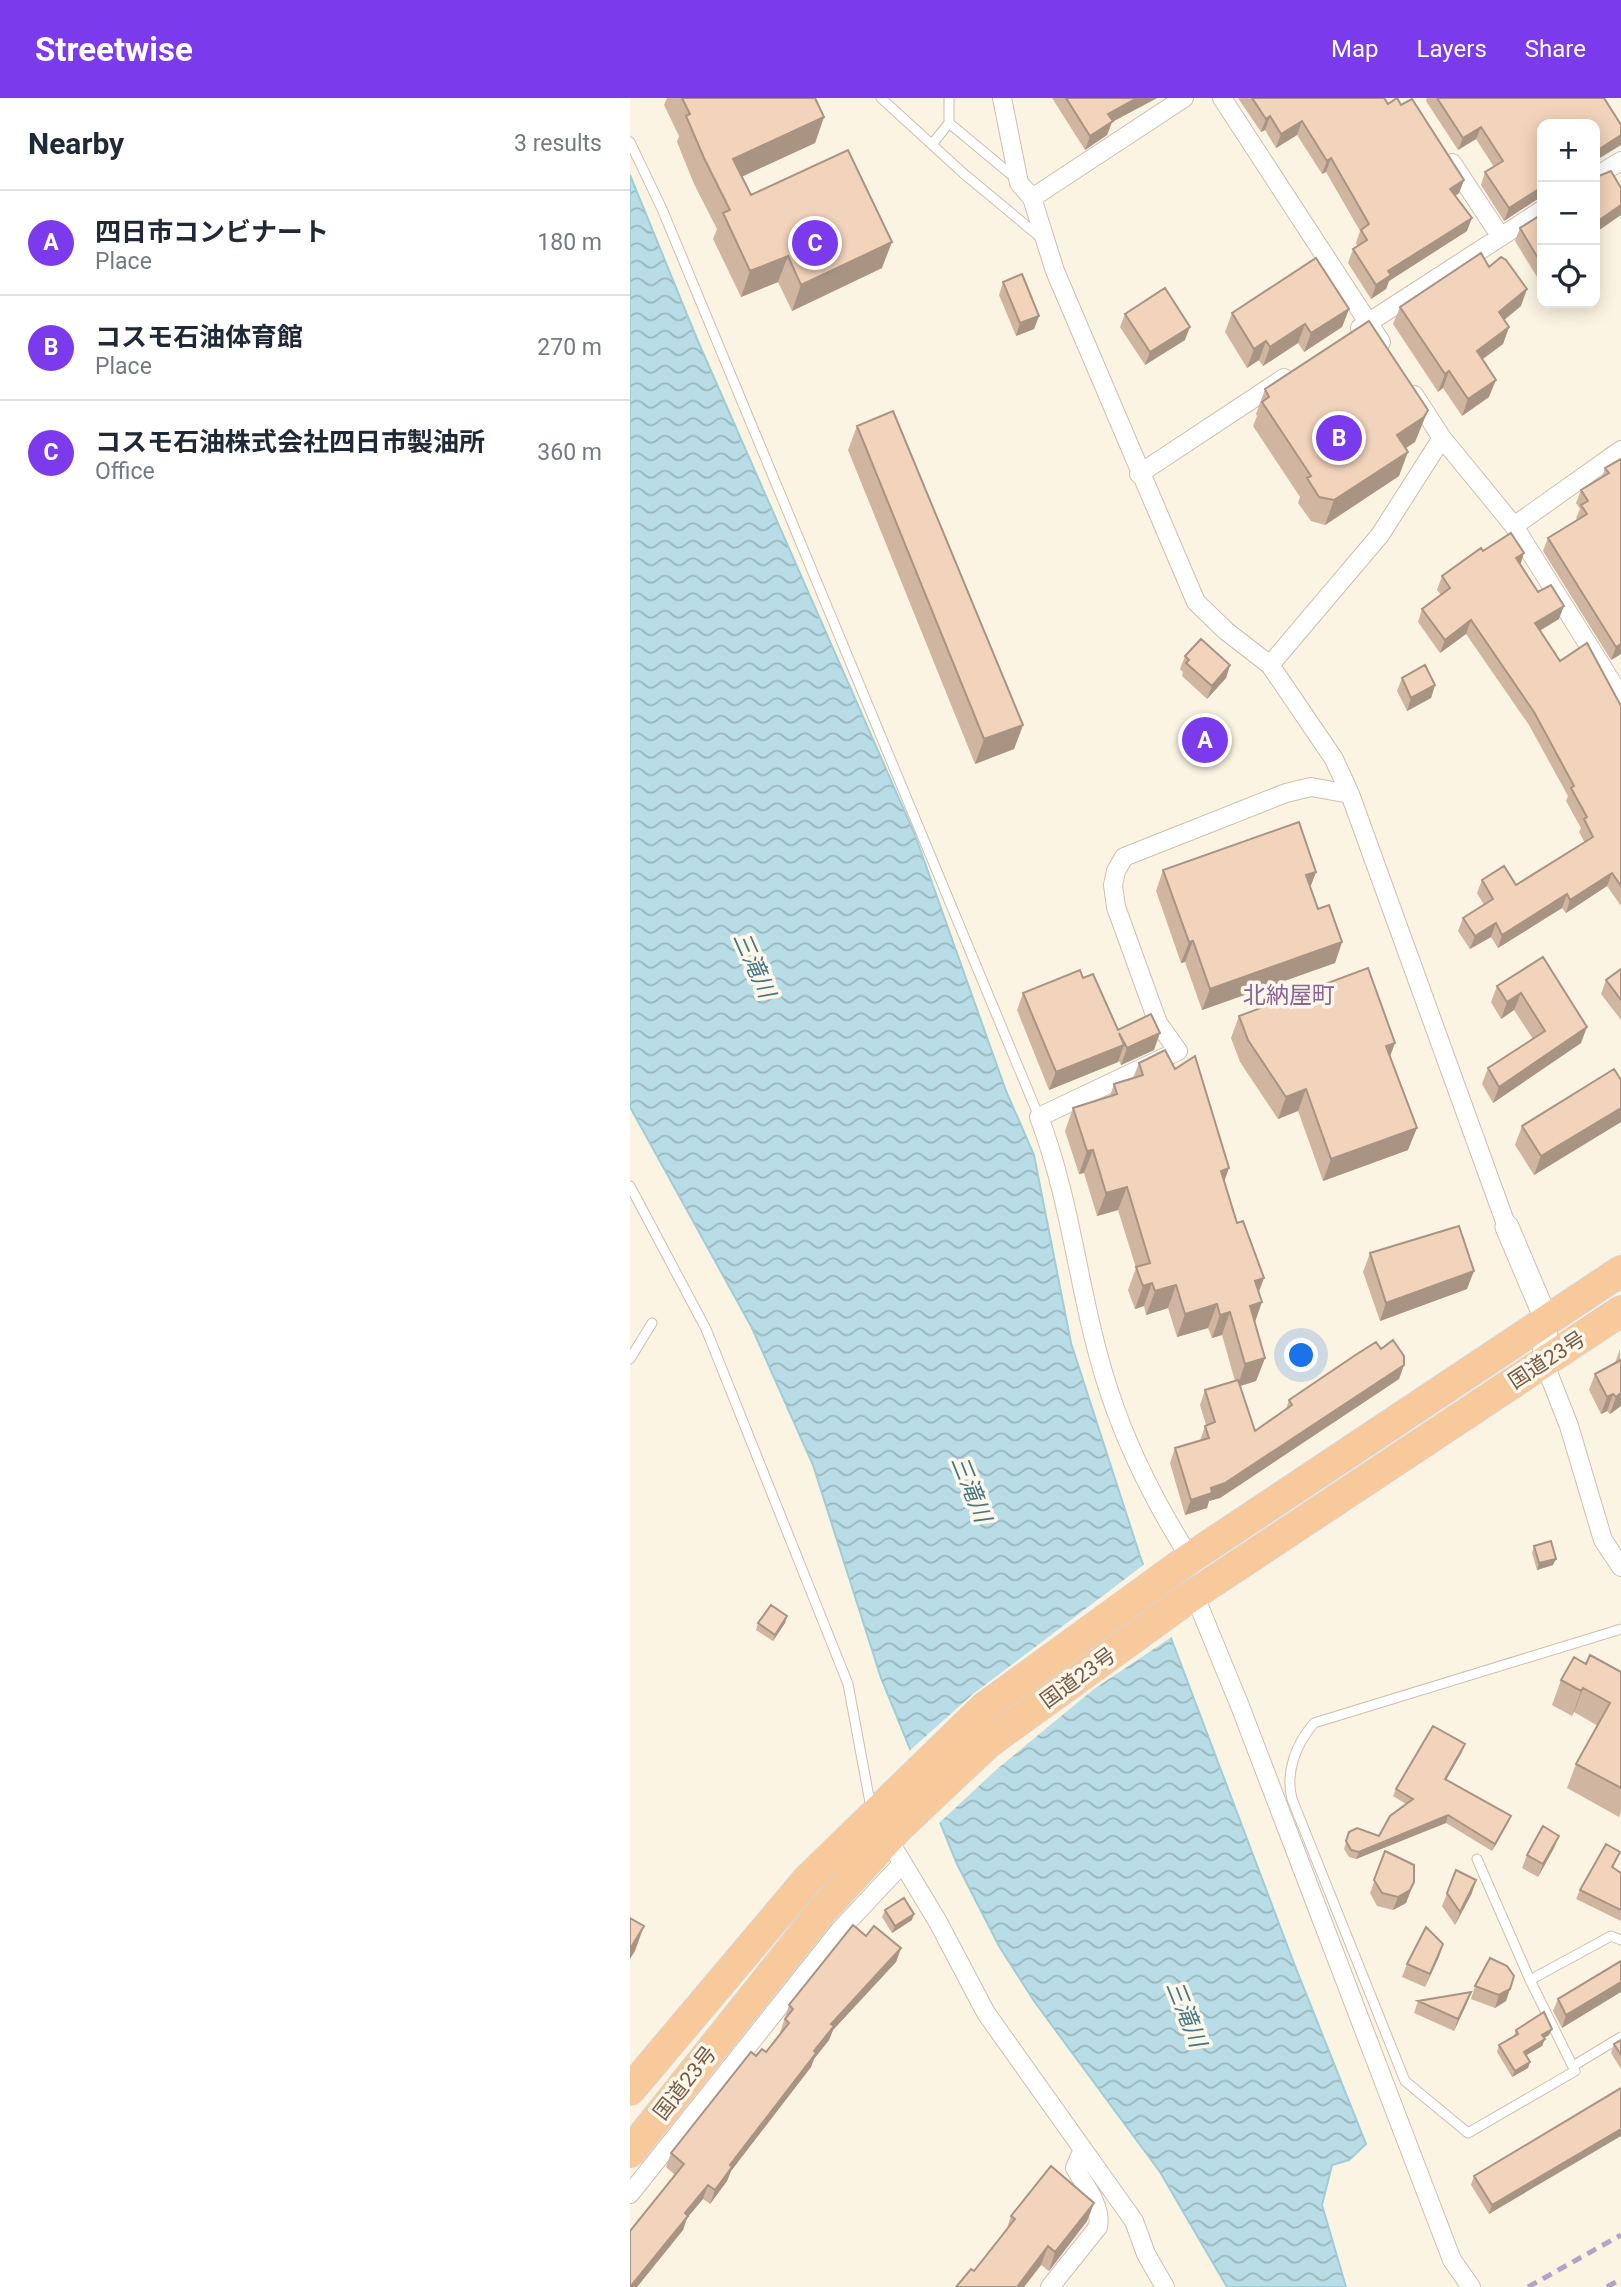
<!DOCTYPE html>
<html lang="en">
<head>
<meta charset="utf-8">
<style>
	body { margin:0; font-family:Roboto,"Noto Sans JP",sans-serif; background:#f2f2f3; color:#1f2937 }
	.controls { position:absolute; right:21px; top:21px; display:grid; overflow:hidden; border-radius:14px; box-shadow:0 4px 18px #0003 }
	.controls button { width:63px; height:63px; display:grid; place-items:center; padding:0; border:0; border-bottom:2px solid #e0e1e3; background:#fff; color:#1f2937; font:35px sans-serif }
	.you { position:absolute; left:672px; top:1258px; width:24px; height:24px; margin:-18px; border:5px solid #fff; border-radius:50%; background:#1a73e8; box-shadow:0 0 0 10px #1a73e833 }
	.badge { display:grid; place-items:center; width:46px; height:46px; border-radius:50%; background:#7c3aed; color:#fff; font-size:23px; font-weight:700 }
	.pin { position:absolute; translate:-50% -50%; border:4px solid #fff; box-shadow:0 2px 7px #0006 }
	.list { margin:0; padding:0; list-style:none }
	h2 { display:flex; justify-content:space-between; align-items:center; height:91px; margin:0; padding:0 28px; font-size:30px }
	h2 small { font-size:23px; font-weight:400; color:#747a83 }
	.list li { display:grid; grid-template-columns:46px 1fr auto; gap:21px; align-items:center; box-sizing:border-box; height:105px; padding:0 28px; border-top:2px solid #e0e1e3 }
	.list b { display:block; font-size:26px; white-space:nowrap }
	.list p { margin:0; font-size:23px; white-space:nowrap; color:#747a83 }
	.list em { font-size:23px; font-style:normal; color:#747a83 }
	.icon { flex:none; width:38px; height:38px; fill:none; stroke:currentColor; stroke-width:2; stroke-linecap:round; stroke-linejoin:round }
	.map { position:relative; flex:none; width:991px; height:2189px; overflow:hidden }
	header { display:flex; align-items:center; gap:42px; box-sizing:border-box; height:98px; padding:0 35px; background:#7c3aed; color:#fff }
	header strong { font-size:33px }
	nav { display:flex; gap:38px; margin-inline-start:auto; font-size:24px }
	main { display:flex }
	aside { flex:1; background:#fff }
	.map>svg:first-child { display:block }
	.water { fill:url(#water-waves); stroke:#9eccd7; stroke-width:2 }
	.pier { fill:#fcf4e3 }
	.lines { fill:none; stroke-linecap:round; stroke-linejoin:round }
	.service-casing { stroke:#cfbead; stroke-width:11 }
	.minor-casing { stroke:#cfbead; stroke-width:20 }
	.tertiary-casing { stroke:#cfbead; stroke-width:25 }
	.trunk-casing { stroke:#dbd4d0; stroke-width:32 }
	.service { stroke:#fff; stroke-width:9 }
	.minor { stroke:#fff; stroke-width:18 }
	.tertiary { stroke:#fff; stroke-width:23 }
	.trunk { stroke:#f8c99a; stroke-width:30 }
	.rail { stroke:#b7a2c5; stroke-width:5; stroke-dasharray:10 7; stroke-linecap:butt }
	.wall { fill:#d0b5a1 }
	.shaded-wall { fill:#a99483 }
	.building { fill:#f2d3bb; stroke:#a99483; stroke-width:2 }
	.labels { text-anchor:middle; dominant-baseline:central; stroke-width:7; stroke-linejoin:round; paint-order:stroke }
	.street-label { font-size:21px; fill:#745a49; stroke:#fff7e9 }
	.water-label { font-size:23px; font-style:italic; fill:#437988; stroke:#fff7e9 }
	.neighbourhood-label { font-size:23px; fill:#896498; stroke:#fff7e9 }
</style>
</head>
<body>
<header>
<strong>Streetwise</strong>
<nav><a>Map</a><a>Layers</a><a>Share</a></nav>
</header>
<main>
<aside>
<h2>Nearby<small>3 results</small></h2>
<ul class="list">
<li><span class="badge">A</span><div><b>四日市コンビナート</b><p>Place</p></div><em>180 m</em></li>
<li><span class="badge">B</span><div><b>コスモ石油体育館</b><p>Place</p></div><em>270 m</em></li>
<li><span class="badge">C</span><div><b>コスモ石油株式会社四日市製油所</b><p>Office</p></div><em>360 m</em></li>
</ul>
</aside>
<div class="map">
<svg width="991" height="2189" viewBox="0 0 991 2189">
	<defs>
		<pattern id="water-waves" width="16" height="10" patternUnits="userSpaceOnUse" patternTransform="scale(1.75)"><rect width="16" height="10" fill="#b8dde6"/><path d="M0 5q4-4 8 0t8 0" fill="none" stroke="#9ab6bc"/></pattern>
	</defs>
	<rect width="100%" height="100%" fill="#fcf4e3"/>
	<path class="water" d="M0 77 67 241 285 737 376 993 404 1057 441 1245 510 1458 665 1868 736 2046 719 2062 702 2067 692 2107 716 2189H597L530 2074 404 1903 369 1848 327 1766 251 1580 183 1367 122 1230 0 1009Z"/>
	<path class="pier" d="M516 1465 543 1538 464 1591 367 1671 307 1727 277 1655 343 1596Z"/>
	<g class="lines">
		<g class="service-casing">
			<path id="service" d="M251 0 333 75 410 139
				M319 25 384 79
				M0 44 32 111 409 1019
				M303 45 319 25V0
				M0 1088 76 1231 218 1586 241 1710
				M0 1261 22 1225
				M847 1761 900 1882 945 1973 838 2035 775 1983 662 1701C655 1674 666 1646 684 1625L991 1531
				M900 1882 981 1838 991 1842
				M943 1968 991 1939"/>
		</g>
		<g class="minor-casing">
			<path id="minor" d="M372 0 389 85 402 100 425 173 566 504 596 533 640 567 704 661 720 696 877 1129
				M592 0 751 244
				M822 65 871 139
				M965 79 991 63
				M402 100 554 0
				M730 230 912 112
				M784 297 812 340 884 428 991 599
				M509 376 654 280
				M884 428 991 352
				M640 567 750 437 812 340
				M914 1264 939 1328 973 1442 991 1469
				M560 1460C527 1408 498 1351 479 1293 449 1203 443 1108 409 1019L548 953 528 925 486 809 483 787 486 773 494 759 656 695 681 689 720 696
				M564 1496 610 1608 822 2162 841 2189
				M258 1741 308 1824 356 1915 504 2123 516 2156 535 2189
				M0 2096 210 1832 271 1767
				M420 2189 468 2129C472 2108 455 2088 445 2070L453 2051"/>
		</g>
		<g class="tertiary-casing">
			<path id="tertiary" d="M877 1129 916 1221 914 1264"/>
		</g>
		<g class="trunk-casing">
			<path id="trunk" d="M0 1992 177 1782 355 1609 560 1460 991 1173
				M0 2054 191 1814 269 1729 358 1645 557 1501 991 1213"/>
		</g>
		<use href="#service" class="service"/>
		<use href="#minor" class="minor"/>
		<use href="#tertiary" class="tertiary"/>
		<use href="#trunk" class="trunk"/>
		<path class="rail" d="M898 2189 991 2137
			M977 2189 991 2181"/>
	</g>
	<path class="wall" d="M37 0H185L194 19 185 45 112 78 121 97 252 170 162 213 148 184 111 199 83 141 87 131 64 86 47 44 49 38 34 7Z
		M422 0H527L482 24 477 37 455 52Z
		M608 0H754L758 6 771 7 834 82 829 95 825 98 837 133 759 183 756 191 741 201 718 165 723 151 727 148 726 145 730 133 696 74 692 76 667 37 646 50 635 32 631 34Z
		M797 0H974L991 47 965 26 906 102 874 123 851 87 855 74 864 69 846 41 828 52 796 3Z
		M912 116V187L885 143 890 130Z
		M859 169 891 208 874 222 879 229 873 246 852 262 859 299 832 318 813 290 808 294 763 226 770 209Z
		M373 184 409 218 404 231 386 238 369 197Z
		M719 211 712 229 674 254 668 245 633 268 629 262 617 270 595 234 602 215Z
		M495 216 555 242 515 267 490 229Z
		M635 291 798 312 785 344 775 350 769 378 695 427 681 423 668 405 670 399 623 328 627 318 626 316Z
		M227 328 393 627 384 651 345 666 218 352Z
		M991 361V556L981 562 913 453 918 440 948 422 946 420 950 411 946 405 951 392 972 379 975 370Z
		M853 453 890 467 908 494 929 521 910 533 930 563 991 608V808L977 788 936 815 932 810 868 850 861 839 840 851 828 833 833 820 854 807 847 795 852 782 886 787 955 745 949 734 951 730 936 703 938 698 899 627 836 536 810 555 788 524 792 511 811 497 807 492 812 478Z
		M555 558 600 567 596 580 577 601 552 578 553 574 550 571Z
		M772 580 805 587 801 600 777 613 767 593Z
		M533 772 686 774 680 790 688 811 712 844 705 865 572 912 555 864 551 865 526 793Z
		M913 859 951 945 863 1005 852 986 858 970 903 941 884 912 871 921 861 904 867 888Z
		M991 871V922L971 896 976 882Z
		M453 880 488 932 524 952 491 967 489 963 488 964 419 992 387 912 393 895Z
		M609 918 778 1052 693 1083 668 1013 648 1021 610 964 601 940Z
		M509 965 594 1084 607 1125 634 1180 629 1194 625 1224 635 1260 626 1283 610 1288 625 1333 656 1311 659 1302 751 1251 774 1267 769 1281 590 1400 579 1403 577 1410 555 1417 540 1365 545 1350 570 1343 575 1328 576 1327 570 1307 575 1292 605 1283 592 1237 582 1240 578 1230 547 1239 538 1210 516 1217 514 1208 505 1211 498 1192 506 1170 488 1112 467 1118 454 1075 449 1076 435 1033 443 1010 480 998 484 986 503 980Z
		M991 982V1024L904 1077 885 1047 892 1028Z
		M740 1155 837 1191 750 1223 733 1174Z
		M990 1251 991 1308 980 1316 977 1313 971 1316 959 1292 965 1276 985 1265Z
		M904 1448 923 1467 907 1472 902 1455Z
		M157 1518 155 1525 143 1543 126 1532 128 1525Z
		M956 1566 991 1574V1714L989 1719 937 1690 946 1666 968 1628 944 1614 942 1618 922 1607 931 1582Z
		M835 1646 832 1654 816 1682 881 1718 878 1725 862 1753 816 1725 726 1761 719 1759 714 1751 719 1734 749 1738 776 1706 763 1698 766 1691Z
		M924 1750 908 1779 892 1770 897 1757Z
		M755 1753 784 1784 776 1805 763 1812 747 1808 740 1795Z
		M990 1754 983 1770 991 1775V1823L946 1801 950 1792Z
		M826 1772 842 1795 825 1827 812 1808Z
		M255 1812 282 1822 262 1835 252 1819Z
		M236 1838 271 1850 266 1864 203 1932 199 1942 184 1961 181 1969 101 2073 97 2083 80 2106 73 2101 57 2120 53 2132 7 2189H0L45 2077 36 2069 41 2055 126 1958 136 1954 151 1936 150 1935 159 1907Z
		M813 1846 795 1889 772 1879 777 1866Z
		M991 1863 932 1930 923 1913 928 1901Z
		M845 1888 880 1891 876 1903 865 1910 841 1901Z
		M788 1903 837 1905 824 1933 784 1915Z
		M886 1932 919 1937 914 1940 912 1948 896 1957 900 1964 898 1970 882 1979 867 1954 869 1947 884 1938Z
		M991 1942V1971L981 1955 984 1946Z
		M991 1990 859 2116 841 2087 844 2078Z
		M464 2105 457 2123 419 2173 411 2167 394 2189H326L344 2173 376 2133 381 2118Z"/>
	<path class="shaded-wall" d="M507 0H527L482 24 477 37 455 52 460 38 478 16Z
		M640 18 635 32 631 34 636 21Z
		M194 19 185 45 94 87 103 61Z
		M672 23 667 37 646 50 651 36Z
		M851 29 846 41 828 52 833 40Z
		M991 37V47L965 63V57L968 52Z
		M701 60 696 74 692 76 697 63Z
		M834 82 829 95 815 105 820 91Z
		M912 89V102H906L874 123 879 110Z
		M991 107V117L965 135V125Z
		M842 120 837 133 759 183 756 191 741 201 746 187 758 173Z
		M262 144 252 170 162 213 171 187Z
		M158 158 148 184 111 199 120 173Z
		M897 191 891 208 862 232 869 214Z
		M719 211 712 229 674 254 681 235Z
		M409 218 404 231 386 238 390 225Z
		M675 226 668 245 633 268 640 249Z
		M560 229 555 242 515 267 520 254Z
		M879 229 873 246 840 270 847 253Z
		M636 243 629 262 617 270 624 251Z
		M819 273 813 290 808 294 815 276Z
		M866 282 859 299 832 318 838 301Z
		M798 312 785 344 758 362 767 337Z
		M778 354 769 378 695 427 704 402Z
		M894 455 890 468 886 460Z
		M934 508 929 521 900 538 905 525Z
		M841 522 836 536 810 555 815 542Z
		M991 546V556L981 562 986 549Z
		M600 567 596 580 577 601 582 588Z
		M805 587 801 600 777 613 781 600Z
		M393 627 384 651 345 666 354 641Z
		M686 774 678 795 676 777Z
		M982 775 977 788 936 815 940 802Z
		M937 796 932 810 868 850 872 837Z
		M866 825 861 839 840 851 845 838Z
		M563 843 555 864 551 865 559 844Z
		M712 844 705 865 572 912 580 891Z
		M891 895 884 912 871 921 877 904Z
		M957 929 951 945 863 1005 869 989Z
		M530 935 524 952 491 967 497 950Z
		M765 945 757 967 756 948Z
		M494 947 488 964 419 992 426 974Z
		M676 991 668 1013 648 1021 656 999Z
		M991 1010V1024L904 1077 911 1058Z
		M787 1030 778 1052 693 1083 701 1061Z
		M463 1052 454 1075 449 1076 457 1053Z
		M599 1070 591 1093V1073Z
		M497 1089 488 1112 467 1118 476 1095Z
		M844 1173 837 1191 750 1223 756 1205Z
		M634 1180 625 1203V1183Z
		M522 1185 514 1208 505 1211 513 1188Z
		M546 1187 538 1210 516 1217 525 1193Z
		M632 1204 624 1227 620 1208Z
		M587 1206 578 1230 547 1239 555 1216Z
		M600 1214 592 1237 582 1240 590 1217Z
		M635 1260 626 1283 607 1289 615 1266Z
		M774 1267 769 1281 590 1400 579 1403 577 1410 555 1417 561 1402Z
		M991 1295V1308L980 1316 986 1299Z
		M983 1296 977 1313 971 1316 977 1299Z
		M926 1461 923 1467 907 1472 909 1465Z
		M157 1518 155 1525 143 1543 145 1537Z
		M953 1590 944 1614 942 1618 951 1593Z
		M835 1646 832 1654 812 1689 815 1681Z
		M818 1717 816 1725 726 1761 729 1754Z
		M881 1718 878 1725 862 1753 865 1746Z
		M929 1738 924 1750 908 1779 913 1766Z
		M846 1782 842 1795 825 1827 830 1814Z
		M784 1784 776 1805 763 1812 768 1799Z
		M284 1816 282 1822 262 1835 265 1828Z
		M14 1828 5 1853 0 1861V1851Z
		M813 1846 809 1859 795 1889 800 1876Z
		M271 1850 266 1864 203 1932 199 1942 184 1961 181 1969 101 2073 97 2083 80 2106 85 2092 100 2067 184 1953 201 1926Z
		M991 1884V1894L932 1930 936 1917Z
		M880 1891 876 1903 865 1910 869 1897Z
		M841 1894 837 1905 824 1933 828 1921Z
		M922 1931 919 1937 909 1943 912 1937Z
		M915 1941 912 1948 892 1960 894 1954Z
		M900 1964 898 1970 882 1979 885 1973Z
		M991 2031V2038L859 2116 862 2107Z
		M78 2087 73 2101 57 2120 53 2132 7 2189H0L55 2115Z
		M464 2105 457 2123 419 2173 425 2154Z
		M418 2148 411 2167 394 2189H387Z"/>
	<path class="building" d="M52 0H185L194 19 103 61 121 97 218 52 262 144 171 187 158 158 120 173 93 115 100 112 74 60 56 18 60 16Z
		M436 0H507L478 16 483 23 460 38Z
		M622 0H754L758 6 767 0 771 7 782 1 834 82 820 91 842 120 758 173 761 177 746 187 723 151 737 142 731 132 739 126 701 60 697 63 672 23 651 36 640 18 636 21Z
		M807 0H974L991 27V37L968 52 965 57V26H912V89L879 110 855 74 873 63 851 29 833 40Z
		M981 73 991 90V107L965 125V76L969 78Z
		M912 116V167L890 130Z
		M851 155 859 169 871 159 876 162 897 191 869 214 879 229 847 253 866 282 838 301 819 273 815 276 770 209Z
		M686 160 719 211 681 235 675 226 640 249 636 243 624 251 602 215Z
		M392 176 409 218 390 225 373 184Z
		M535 190 560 229 520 254 495 216Z
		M739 223 798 312 794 319 767 337 778 354 704 402 689 399 677 380 681 378 632 304 639 299 635 291Z
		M263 313 393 627 354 641 227 328Z
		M991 361V546L986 549 918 440 957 416 951 407 958 403 951 392 979 375 975 370Z
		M881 435 894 455 886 460 908 494 921 487 934 508 905 525 930 563 957 545 991 608V788L982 775 940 802 937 796 872 837 866 825 845 838 833 820 863 801 852 782 874 768 886 787 963 739 954 721 957 719 941 690 944 688 904 614 841 522 815 542 792 511 820 490 812 478 851 450 853 453Z
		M571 541 600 567 582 588 556 565 559 562 555 558Z
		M795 567 805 587 781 600 772 580Z
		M669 724 686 774 676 777 688 811 699 807 712 844 580 891 563 843 559 844 533 772Z
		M913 859 957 929 869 989 858 970 915 933 891 895 877 904 867 888Z
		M738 870 765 945 756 948 787 1030 701 1061 676 991 656 999 618 942 609 918Z
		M991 871V902L976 882Z
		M450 872 453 880 463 876 488 932 521 916 530 935 497 950 489 935 494 947 426 974 393 895Z
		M535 952 545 971 565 958 599 1070 591 1073 607 1125 613 1123 634 1180 625 1183 632 1204 620 1208 635 1260 615 1266 600 1214 590 1217 587 1206 555 1216 546 1187 525 1193 522 1185 513 1188 506 1169 520 1165 497 1089 476 1095 463 1052 457 1053 443 1010 487 996 484 986 513 977 509 965Z
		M984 971 991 982V1010L911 1058 892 1028Z
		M829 1128 844 1173 756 1205 740 1155Z
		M763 1242 774 1258V1267L595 1385 581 1390 582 1395 561 1402 545 1350 579 1340 575 1328 585 1324 575 1292 608 1282 625 1333 662 1307 659 1302 727 1256 746 1244 751 1251Z
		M991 1262V1295L986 1299 983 1296 977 1299 965 1276Z
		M921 1443 926 1461 909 1465 904 1448Z
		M141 1507 157 1518 145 1537 128 1525Z
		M960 1557 991 1574V1690L946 1666 980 1605 953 1590 951 1593 931 1582 944 1559 956 1566Z
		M803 1628 835 1646 815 1681 881 1718 865 1746 818 1717 729 1754 721 1752 716 1743 719 1734 727 1730 749 1738 760 1718 783 1701 766 1691Z
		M913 1728 929 1738 913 1766 897 1757Z
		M976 1746 990 1754 982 1769 991 1775V1812L950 1792Z
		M755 1753 784 1767V1784L780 1792 768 1799 752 1795 744 1782Z
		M826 1772 846 1782 830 1814 817 1795Z
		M274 1800 284 1816 265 1828 255 1812Z
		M0 1820 14 1828 0 1851Z
		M223 1827 236 1838 244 1828 271 1850 201 1926 204 1928 184 1953 186 1955 100 2067 102 2069 85 2092 78 2087 55 2115 58 2118 0 2189V2133L54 2066 41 2055 121 1954 126 1958 132 1951 136 1954 159 1925 155 1921 163 1911 159 1907Z
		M796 1829 813 1846 800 1876 777 1866Z
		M860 1860 877 1868 884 1878 880 1891 869 1897 845 1888Z
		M991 1863V1884L936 1917 928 1901Z
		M841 1894 828 1921 788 1903Z
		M914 1914 922 1931 912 1937 915 1941 894 1954 900 1964 885 1973 869 1947 888 1936 886 1932Z
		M991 1942V1957L984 1946Z
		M991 1990V2031L862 2107 844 2078Z
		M421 2068 464 2105 425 2154 418 2148 387 2189H326L341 2171 344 2173 385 2121 381 2118Z"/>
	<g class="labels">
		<g class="street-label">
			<text transform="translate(917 1262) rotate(-33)">国道23号</text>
			<text transform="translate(448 1580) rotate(-36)">国道23号</text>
			<text transform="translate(55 1985) rotate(-52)">国道23号</text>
		</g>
		<g class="water-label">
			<text transform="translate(124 867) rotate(66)">三滝川</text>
			<text transform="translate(341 1391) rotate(68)">三滝川</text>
			<text transform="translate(556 1916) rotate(68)">三滝川</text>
		</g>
		<g class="neighbourhood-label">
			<text x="659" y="897">北納屋町</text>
		</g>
	</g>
</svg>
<div class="controls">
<button>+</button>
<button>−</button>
<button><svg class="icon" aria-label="locate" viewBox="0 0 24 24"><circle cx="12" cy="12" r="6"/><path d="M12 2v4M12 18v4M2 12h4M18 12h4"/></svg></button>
</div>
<div class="you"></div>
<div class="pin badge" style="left:575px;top:642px">A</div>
<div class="pin badge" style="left:709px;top:340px">B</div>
<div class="pin badge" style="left:185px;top:145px">C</div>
</div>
</main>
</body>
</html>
